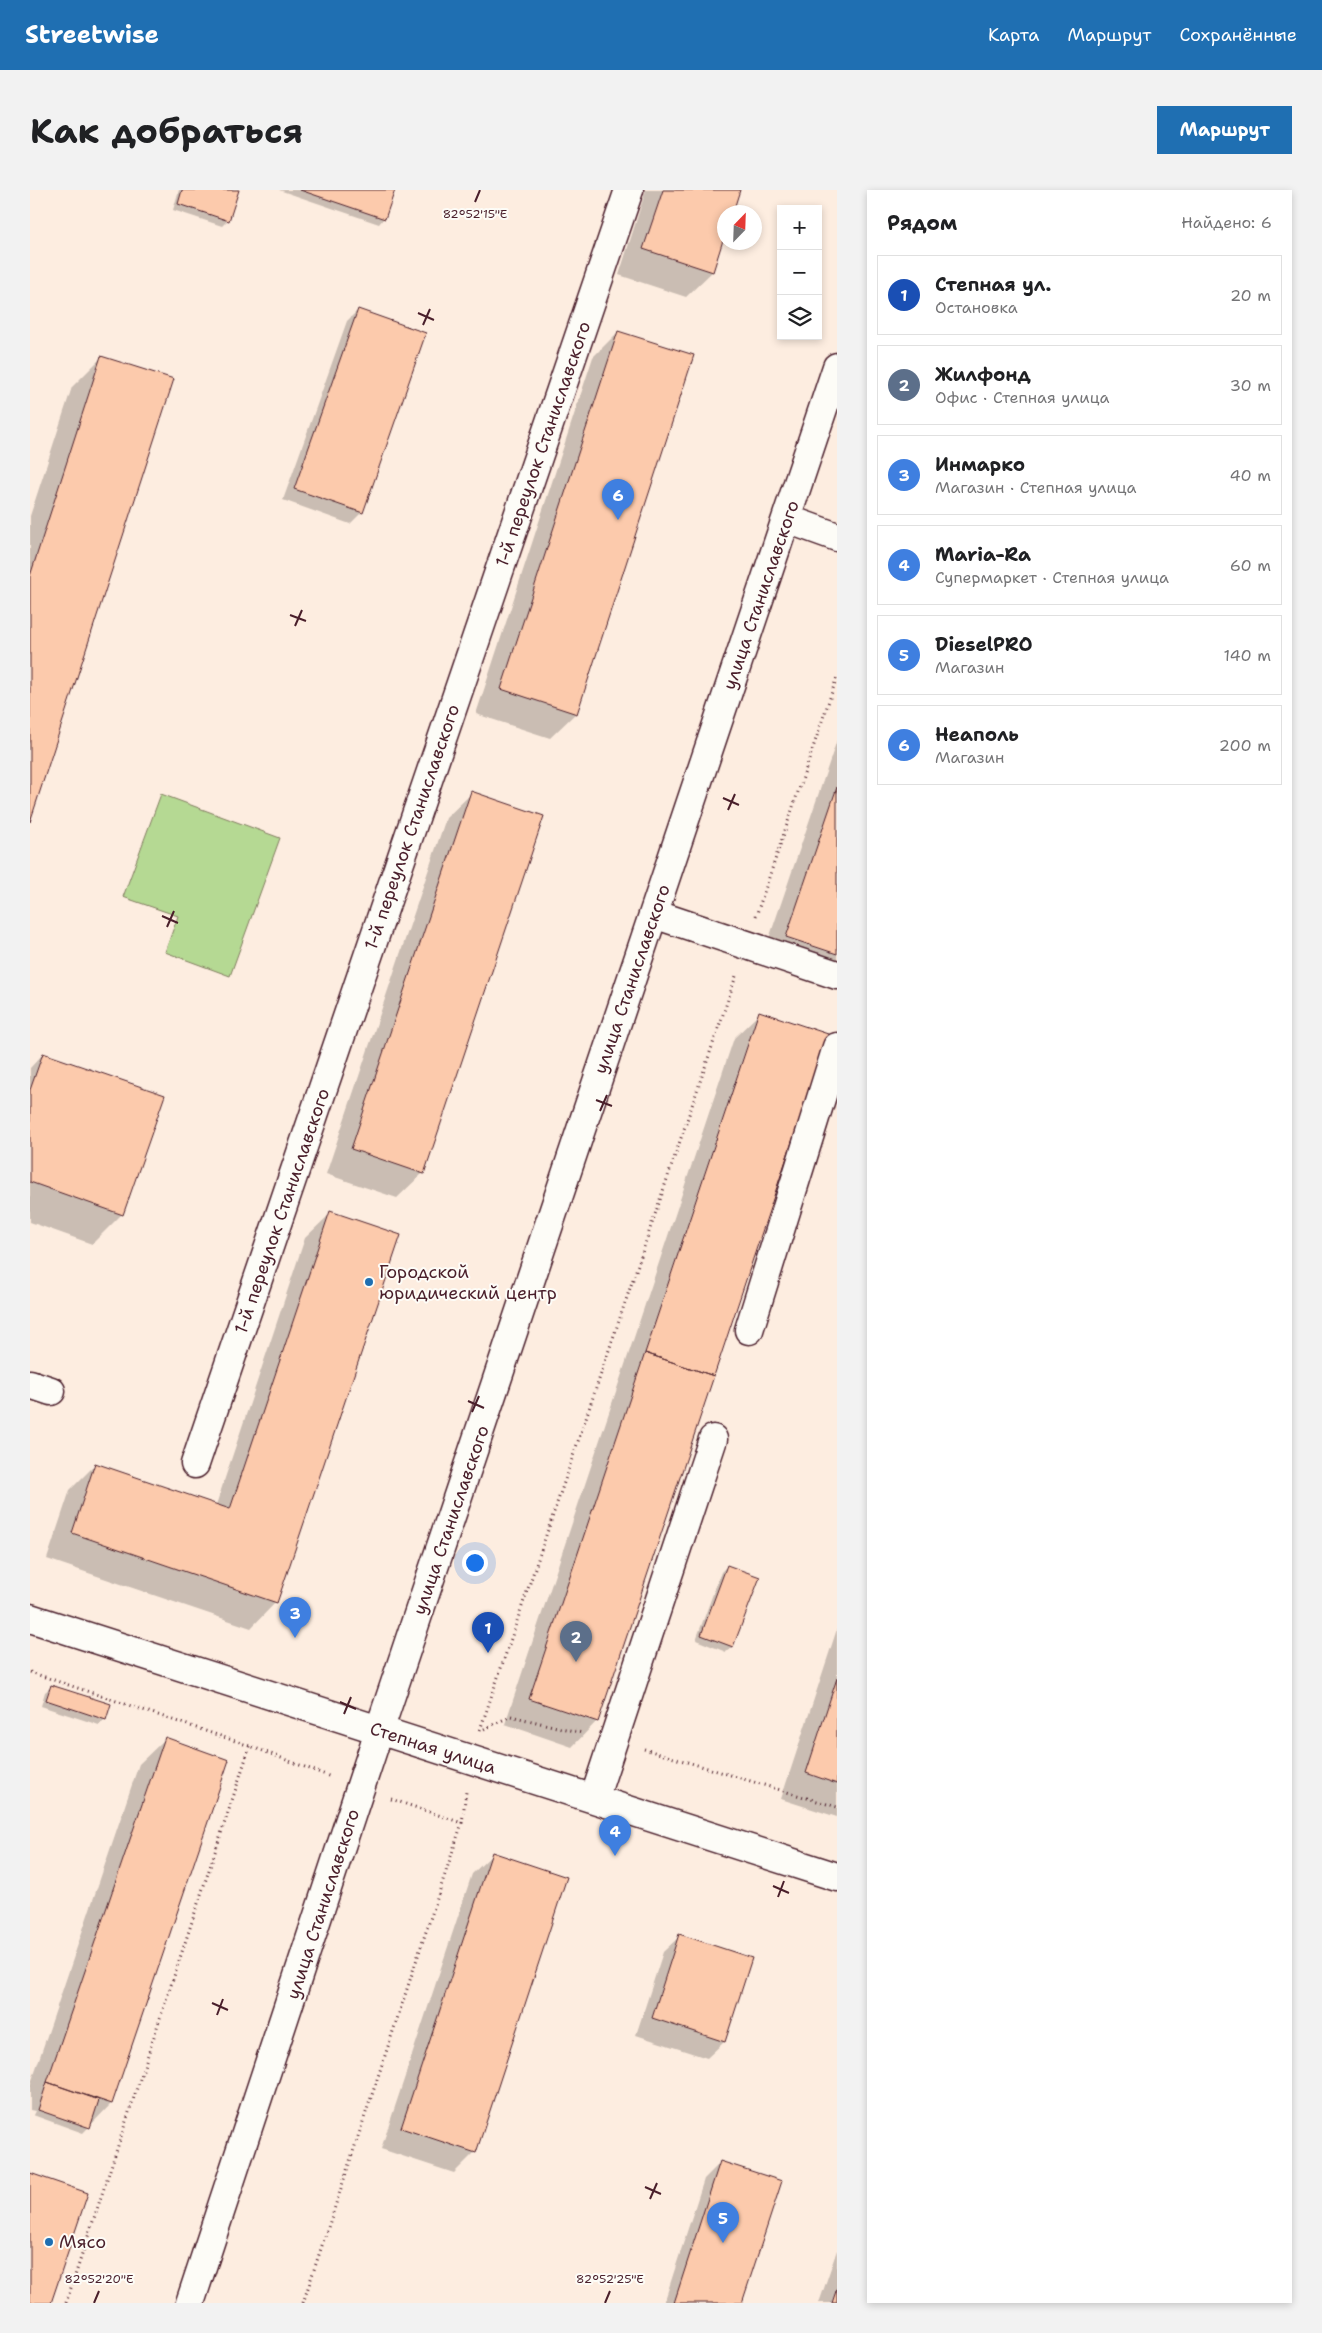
<!DOCTYPE html>
<html lang="ru">
<head>
<meta charset="utf-8">
<style>
	body { margin:0; font-family:"Shantell Sans",sans-serif; background:#f2f2f2; color:#202124 }
	.controls { position:absolute; right:15px; top:15px; display:grid; overflow:hidden; border-radius:0px; box-shadow:0 2px 8px #0003 }
	.controls button { width:45px; height:45px; display:grid; place-items:center; padding:0; border:0; border-bottom:1px solid #e0e0e0; background:#fff; color:#202124; font:25px sans-serif }
	.compass { position:absolute; left:687px; top:15px; width:45px; height:45px; border-radius:50%; background:#fff; box-shadow:0 2px 8px #0003; rotate:23deg }
	.you { position:absolute; left:444px; top:1372px; width:18px; height:18px; margin:-12px; border:4px solid #fff; border-radius:50%; background:#1a73e8; box-shadow:0 0 0 8px #1a73e833 }
	.badge { display:grid; place-items:center; width:32px; height:32px; border-radius:50%; background:#1f6fb2; color:#fff; font-size:16px; font-weight:700 }
	.pin { position:absolute; translate:-50% -41px; filter:drop-shadow(0 1px 2px #0008) }
	.pin::after { content:''; position:absolute; top:26px; width:18px; height:15px; background:inherit; clip-path:polygon(0 0,100% 0,50% 100%) }
	.list { margin:0; padding:0; list-style:none }
	h2 { display:flex; justify-content:space-between; align-items:center; height:65px; margin:0; padding:0 20px; font-size:21px }
	h2 small { font-size:16px; font-weight:400; color:#757577 }
	.list li { display:grid; grid-template-columns:32px 1fr auto; gap:15px; align-items:center; box-sizing:border-box; height:80px; margin:0 10px 10px; padding:0 10px; border:1px solid #e0e0e0; border-radius:0px }
	.list b { display:block; font-size:19px; white-space:nowrap }
	.list p { margin:0; font-size:16px; white-space:nowrap; color:#757577 }
	.list em { font-size:16px; font-style:normal; color:#757577 }
	.icon { flex:none; width:28px; height:28px; fill:none; stroke:currentColor; stroke-width:2; stroke-linecap:round; stroke-linejoin:round }
	.map { position:relative; flex:none; width:807px; height:2113px; overflow:hidden; border-radius:0px }
	header { display:flex; align-items:center; gap:30px; box-sizing:border-box; height:70px; padding:0 25px; background:#1f6fb2; color:#fff }
	header strong { font-size:24px }
	nav { display:flex; gap:28px; margin-inline-start:auto; font-size:18px }
	.intro { display:flex; align-items:center; justify-content:space-between; box-sizing:border-box; height:120px; padding:0 30px }
	h1 { margin:0; font-size:35px }
	.button { padding:12px 22px; border-radius:0px; background:#1f6fb2; color:#fff; font-size:18px; font-weight:700 }
	main { display:flex; gap:30px; padding:0 30px }
	aside { flex:1; background:#fff; border-radius:0px; box-shadow:0 2px 8px #0003 }
	.map>svg:first-child { display:block }
	.green { fill:#b5d993; stroke:#807c5f }
	.shadow { fill:#0003 }
	.building { fill:#fccaac; stroke:#4a1f2b }
	.lines { fill:none; stroke-linecap:round; stroke-linejoin:round }
	.minor-casing { stroke:#4a1f2b; stroke-width:31 }
	.major-casing { stroke:#4a1f2b; stroke-width:31 }
	.path { stroke:#4a1f2b; stroke-width:3; stroke-dasharray:1 4; stroke-linecap:butt }
	.minor { stroke:#fdfcf7; stroke-width:28 }
	.major { stroke:#fdfcf7; stroke-width:28 }
	.ticks { fill:none; stroke:#4a1f2b; stroke-width:2 }
	.poi-dot { fill:#1f6fb2; stroke:#fdfcf7; stroke-width:2 }
	.labels { text-anchor:middle; dominant-baseline:central; stroke-width:4; stroke-linejoin:round; paint-order:stroke }
	.street-label { font-size:18px; fill:#4a1f2b; stroke:#fdfcf7 }
	.poi-label { font-size:18px; fill:#4a1f2b; stroke:#fdfcf7; text-anchor:start }
	.ticks-label { font-size:12px; text-anchor:middle; fill:#4a1f2b; stroke:#fdfcf7; stroke-width:4; stroke-linejoin:round; paint-order:stroke }
</style>
</head>
<body>
<header>
<strong>Streetwise</strong>
<nav><a>Карта</a><a>Маршрут</a><a>Сохранённые</a></nav>
</header>
<div class="intro"><h1>Как добраться</h1><a class="button">Маршрут</a></div>
<main>
<div class="map">
<svg width="807" height="2113" viewBox="0 0 807 2113">
	<rect width="100%" height="100%" fill="#fdede0"/>
	<filter id="ink" filterUnits="userSpaceOnUse"><feTurbulence type="fractalNoise" baseFrequency=".02" numOctaves="2"/><feDisplacementMap in="SourceGraphic" scale="10" xChannelSelector="R" yChannelSelector="G"/><feConvolveMatrix kernelMatrix="1 2 1 2 8 2 1 2 1" color-interpolation-filters="sRGB"/></filter>
	<g filter="url(#ink)">
		<path class="green" d="M131 604 250 648 200 786 135 762 148 726 93 707Z"/>
		<path class="shadow" d="M149 0H208L198 30 192 36 143 20Z
			M249 0H364L354 28 349 34Z
			M616 0H709L701 22H694V43L682 82 656 107 589 85Z
			M328 120 332 322 320 334 253 310 317 131Z
			M588 142 546 523 520 548 446 524 563 167Z
			M72 167 0 628V326L42 197Z
			M807 550V781L731 772Z
			M442 603 393 983 367 1008 296 984 416 628Z
			M730 823 567 1531 542 1557 475 1534 704 848Z
			M13 864 92 1024 62 1054 0 1032V878Z
			M301 1023 246 1412 221 1438 17 1369 40 1300 65 1275 186 1315 275 1048Z
			M697 1376 702 1457 696 1462 666 1450 691 1382Z
			M807 1439V1627L751 1609Z
			M21 1497 75 1529 69 1535 11 1516 15 1502Z
			M135 1549 81 1914 53 1943 3 1925 5 1921 0 1920V1896L109 1574Z
			M463 1664 445 1962 424 1983 351 1959 442 1684Z
			M650 1746 721 1769 694 1852 677 1868 606 1845 633 1762Z
			M690 1973 711 2113H634L674 1989Z
			M807 2060V2113H789Z"/>
		<path class="building" d="M152 0H209L199 31 148 14Z
			M270 0H365L355 29Z
			M633 0H710L703 22H694V47L683 82 613 59Z
			M328 119 396 143 333 323 264 299Z
			M588 141 664 165 547 524 471 499Z
			M71 166 144 189 0 632V386Z
			M807 597V764L756 747Z
			M441 601 514 626 394 984 321 959Z
			M729 821 798 844 684 1186 615 1163Z
			M13 863 135 905 93 1025 0 992V900Z
			M300 1021 371 1045 247 1413 42 1343 65 1273 200 1319Z
			M615 1163 684 1186 568 1532 499 1509Z
			M697 1375 730 1387 703 1457 671 1445Z
			M807 1488V1594L776 1583Z
			M21 1495 81 1514 76 1530 16 1510Z
			M135 1547 199 1570 82 1914 17 1892Z
			M462 1662 537 1687 446 1963 371 1938Z
			M649 1744 722 1768 695 1852 622 1828Z
			M17 1892 69 1910 60 1938 8 1920Z
			M690 1971 752 1991 712 2113H644Z
			M0 1983 58 2003 21 2113H0Z
			M807 2098V2113H802Z"/>
		<g class="lines">
			<g class="minor-casing">
				<path id="minor" d="M757 329 807 347
					M624 724 807 785
					M719 1140 807 857
					M0 1194 21 1201
					M165 1274 599 0
					M0 1428 807 1687
					M564 1609 683 1249"/>
			</g>
			<g class="major-casing">
				<path id="major" d="M160 2113 349 1541 807 177"/>
			</g>
			<path class="path" d="M726 726 807 487
				M0 1482 220 1556 301 1587
				M454 1539 481 1526 552 1543
				M450 1540 706 786
				M614 1559 807 1617
				M361 1609 432 1633 436 1602
				M36 2113 220 1556
				M273 2113 432 1633"/>
			<use href="#minor" class="minor"/>
			<use href="#major" class="major"/>
		</g>
	</g>
	<path class="ticks" d="M445 12 450 0M388 123 404 130M393 135 400 119M260 425 276 431M265 436 272 420M693 608 709 615M698 620 705 604M132 726 148 733M137 737 144 721M566 910 582 916M570 921 577 905M438 1211 454 1218M442 1222 449 1206M310 1512 326 1519M314 1524 321 1507M743 1696 759 1703M748 1707 754 1691M182 1813 198 1820M187 1825 193 1809M615 1997 631 2004M620 2009 627 1993M64 2113 69 2101M575 2113 580 2101"/>
	<g class="poi-dot">
		<circle cx="339" cy="1092" r="5"/>
		<circle cx="19" cy="2052" r="5"/>
	</g>
	<g class="labels">
		<g class="street-label">
			<text transform="translate(513 254) rotate(-71)">1-й переулок Станиславского</text>
			<text transform="translate(731 405) rotate(-71)">улица Станиславского</text>
			<text transform="translate(382 637) rotate(-71)">1-й переулок Станиславского</text>
			<text transform="translate(602 789) rotate(-71)">улица Станиславского</text>
			<text transform="translate(252 1021) rotate(-71)">1-й переулок Станиславского</text>
			<text transform="translate(421 1330) rotate(-71)">улица Станиславского</text>
			<text transform="translate(403 1558) rotate(18)">Степная улица</text>
			<text transform="translate(293 1714) rotate(-72)">улица Станиславского</text>
		</g>
		<g class="poi-label">
			<text x="349" y="1082">Городской<tspan x="349" dy="21">юридический центр</tspan></text>
			<text x="29" y="2052">Мясо</text>
		</g>
	</g>
	<g class="ticks-label">
		<text x="445" y="28">82°52'15"E</text>
		<text x="69" y="2093">82°52'20"E</text>
		<text x="580" y="2093">82°52'25"E</text>
	</g>
</svg>
<div class="controls">
<button>+</button>
<button>−</button>
<button><svg class="icon" aria-label="layers" viewBox="0 0 24 24"><path d="M12 4l9 5-9 5-9-5zM3 14l9 5 9-5"/></svg></button>
</div>
<svg class="compass" viewBox="-18 -18 36 36"><path d="M0-13l5 13h-10z" fill="#e53935"/><path d="M0 13l5-13h-10z" fill="#757577"/></svg>
<div class="you"></div>
<div class="pin badge" style="left:458px;top:1463px;background:#1a4fb4">1</div>
<div class="pin badge" style="left:546px;top:1472px;background:#5c6f8a">2</div>
<div class="pin badge" style="left:265px;top:1448px;background:#3f7fe0">3</div>
<div class="pin badge" style="left:585px;top:1666px;background:#3f7fe0">4</div>
<div class="pin badge" style="left:693px;top:2053px;background:#3f7fe0">5</div>
<div class="pin badge" style="left:588px;top:330px;background:#3f7fe0">6</div>
</div>
<aside>
<h2>Рядом<small>Найдено: 6</small></h2>
<ul class="list">
<li><span class="badge" style="background:#1a4fb4">1</span><div><b>Степная ул.</b><p>Остановка</p></div><em>20 m</em></li>
<li><span class="badge" style="background:#5c6f8a">2</span><div><b>Жилфонд</b><p>Офис · Степная улица</p></div><em>30 m</em></li>
<li><span class="badge" style="background:#3f7fe0">3</span><div><b>Инмарко</b><p>Магазин · Степная улица</p></div><em>40 m</em></li>
<li><span class="badge" style="background:#3f7fe0">4</span><div><b>Maria-Ra</b><p>Супермаркет · Степная улица</p></div><em>60 m</em></li>
<li><span class="badge" style="background:#3f7fe0">5</span><div><b>DieselPRO</b><p>Магазин</p></div><em>140 m</em></li>
<li><span class="badge" style="background:#3f7fe0">6</span><div><b>Неаполь</b><p>Магазин</p></div><em>200 m</em></li>
</ul>
</aside>
</main>
</body>
</html>
